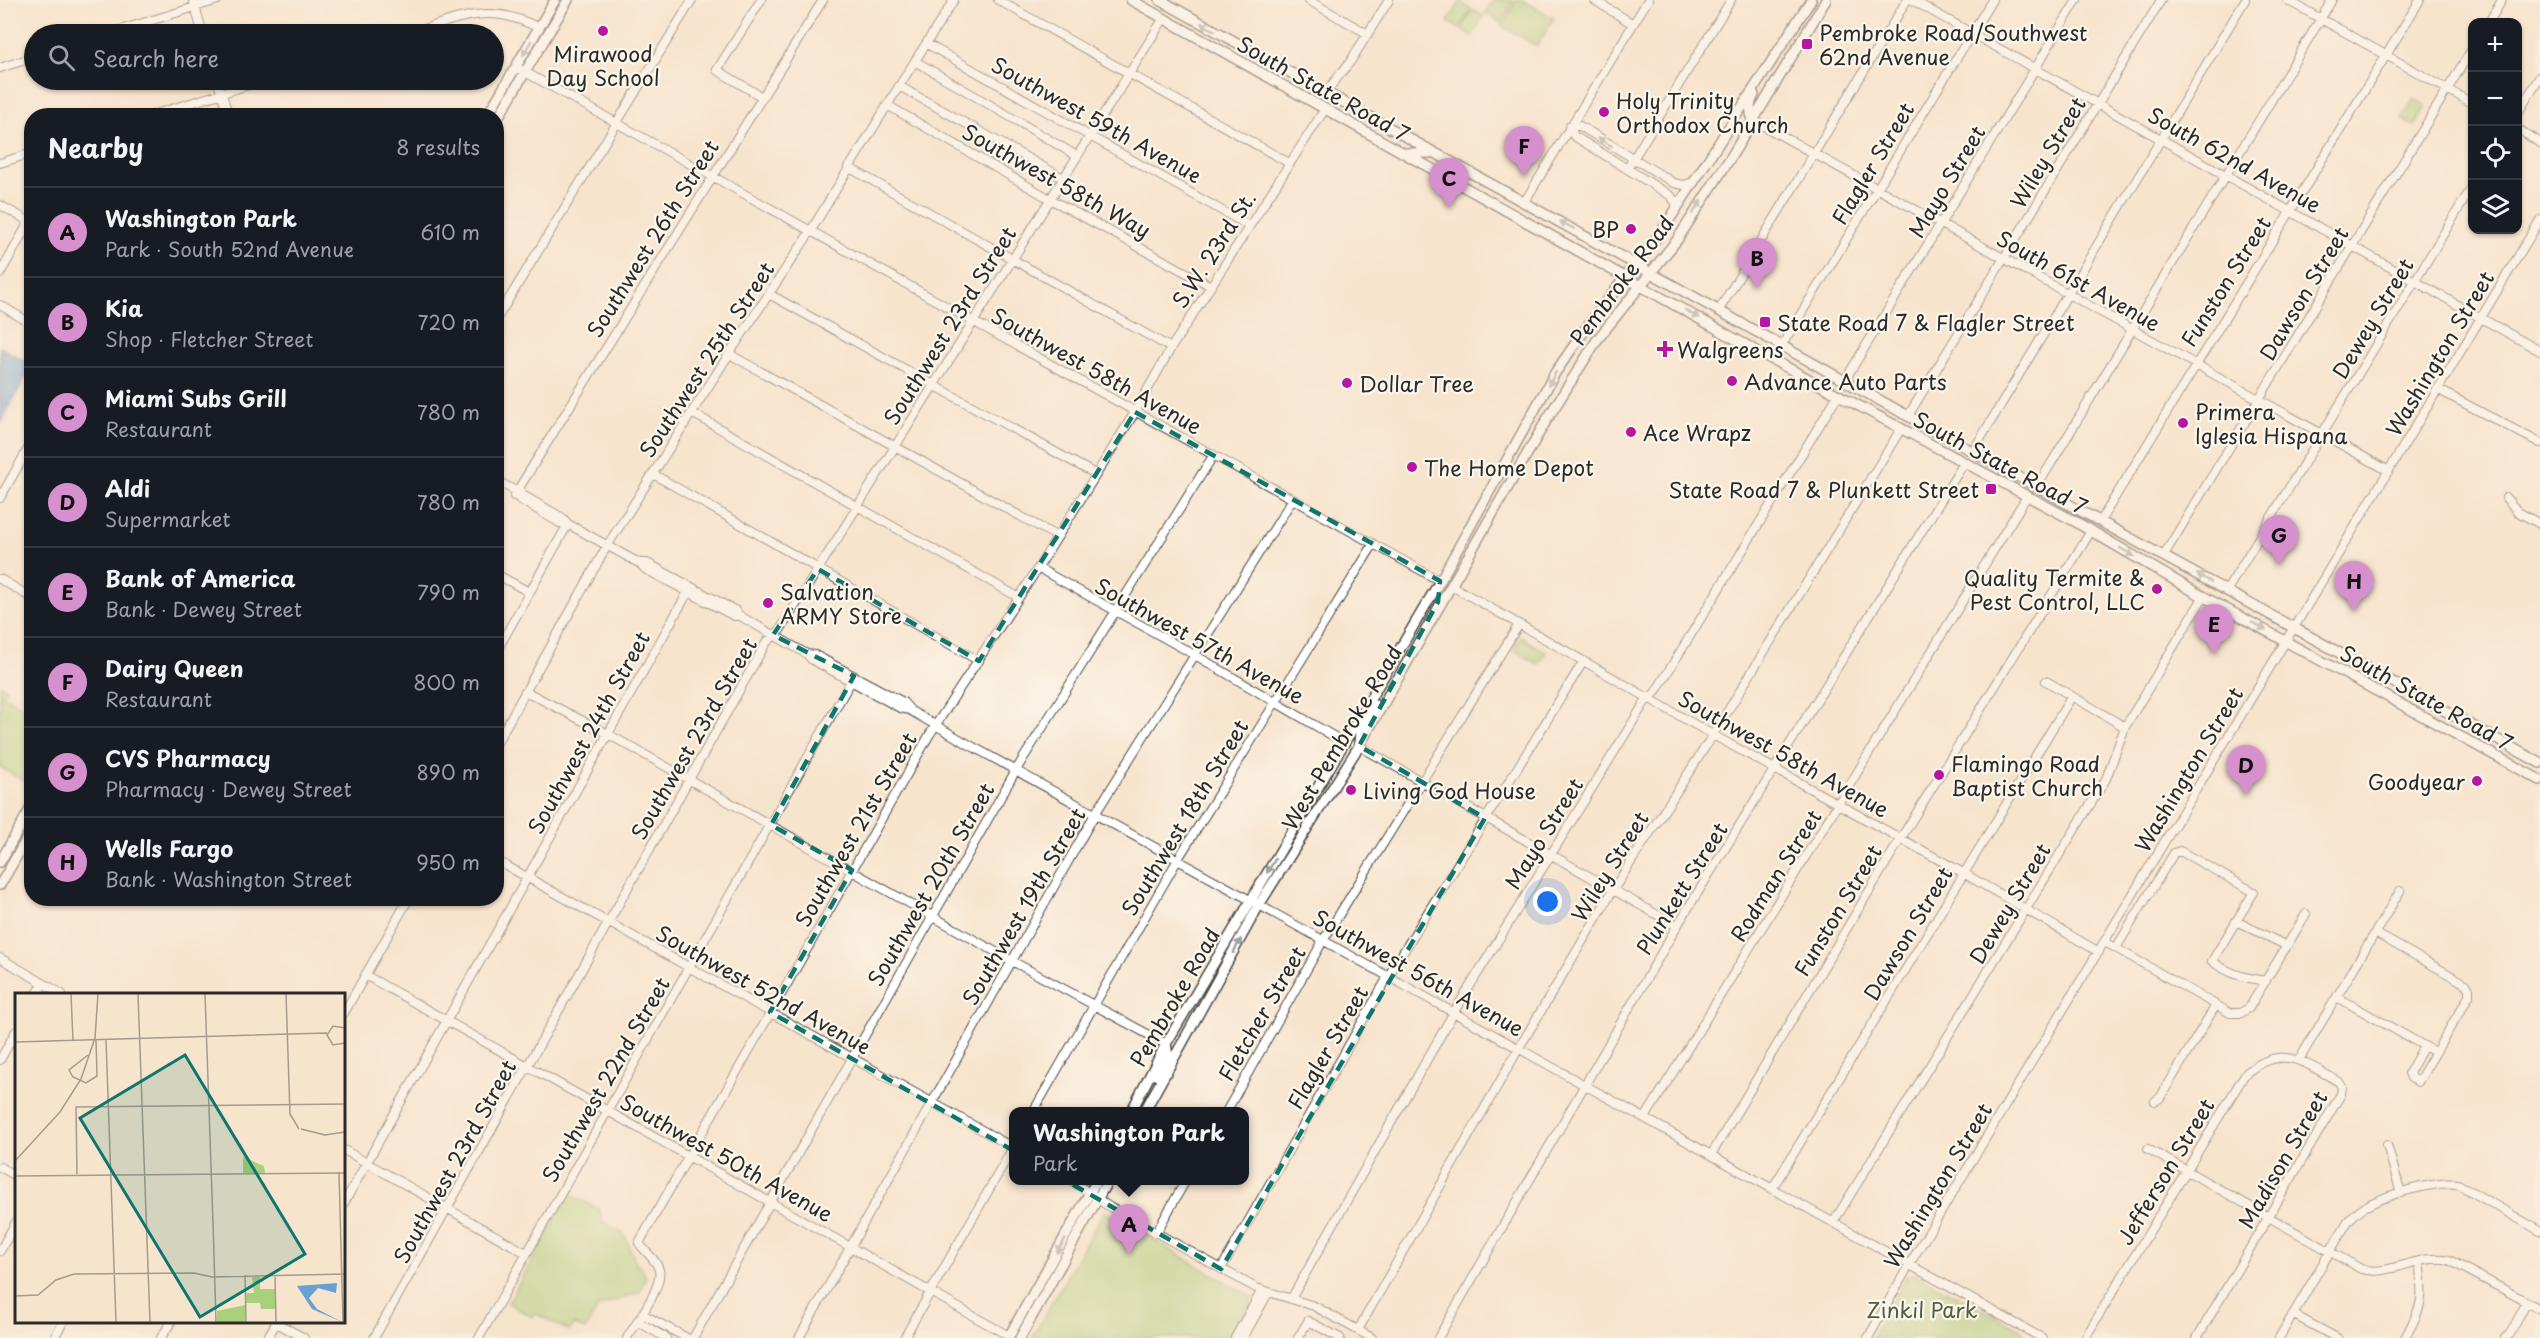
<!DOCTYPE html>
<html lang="en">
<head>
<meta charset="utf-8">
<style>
	body { margin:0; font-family:"Playpen Sans",sans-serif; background:#20242c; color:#f1f3f6 }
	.controls { position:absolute; right:18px; top:18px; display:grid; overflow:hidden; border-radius:12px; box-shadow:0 2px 4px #0004 }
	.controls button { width:54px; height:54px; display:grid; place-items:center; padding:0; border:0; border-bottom:2px solid #363941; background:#171b24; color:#f1f3f6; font:30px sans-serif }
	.you { position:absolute; left:1548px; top:902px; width:21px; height:21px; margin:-15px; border:4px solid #fff; border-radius:50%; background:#1a73e8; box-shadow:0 0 0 9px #1a73e833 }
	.badge { display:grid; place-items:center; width:39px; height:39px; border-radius:50%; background:#d690ce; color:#111; font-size:20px; font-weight:700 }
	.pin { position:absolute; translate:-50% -50px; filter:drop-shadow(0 2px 3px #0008) }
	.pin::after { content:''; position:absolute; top:32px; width:21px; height:18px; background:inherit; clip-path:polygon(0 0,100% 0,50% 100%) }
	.popup { position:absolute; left:1009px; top:1107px; width:240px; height:78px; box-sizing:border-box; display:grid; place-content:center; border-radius:12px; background:#171b24; filter:drop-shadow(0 2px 4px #0005); font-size:20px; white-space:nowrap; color:#9ea1a6 }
	.popup b { font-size:22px; color:#f1f3f6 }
	.popup::after { content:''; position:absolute; left:50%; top:100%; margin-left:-12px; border:12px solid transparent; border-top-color:#171b24 }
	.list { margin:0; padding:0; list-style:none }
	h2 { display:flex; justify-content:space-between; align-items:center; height:78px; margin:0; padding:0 24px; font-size:26px }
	h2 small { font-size:20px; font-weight:400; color:#9ea1a6 }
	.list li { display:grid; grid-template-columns:39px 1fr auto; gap:18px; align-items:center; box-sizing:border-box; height:90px; padding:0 24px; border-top:2px solid #363941 }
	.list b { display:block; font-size:22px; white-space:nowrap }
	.list p { margin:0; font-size:20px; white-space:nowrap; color:#9ea1a6 }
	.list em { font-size:20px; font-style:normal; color:#9ea1a6 }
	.icon { flex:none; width:33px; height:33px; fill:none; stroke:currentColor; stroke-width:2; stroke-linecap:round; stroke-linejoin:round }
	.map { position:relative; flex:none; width:2540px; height:1338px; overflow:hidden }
	.search { position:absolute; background:#171b24; box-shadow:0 2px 4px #0004; left:24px; top:24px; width:480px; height:66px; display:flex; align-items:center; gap:15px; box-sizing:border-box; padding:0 21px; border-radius:33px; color:#9ea1a6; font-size:22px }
	.panel { position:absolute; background:#171b24; box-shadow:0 2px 4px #0004; left:24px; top:108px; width:480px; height:798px; border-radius:24px }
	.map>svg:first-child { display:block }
	.green { fill:#a9d07a; stroke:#6a7e52; stroke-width:1.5 }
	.water { fill:#66a1d6; stroke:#486680; stroke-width:1.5 }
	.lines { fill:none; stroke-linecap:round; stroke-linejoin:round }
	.minor-casing { stroke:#4a4743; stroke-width:10 }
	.major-casing { stroke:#4a4743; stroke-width:12 }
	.minor { stroke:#fff; stroke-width:8 }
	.major { stroke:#fff; stroke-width:9 }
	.oneway { fill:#a0a0a0 }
	.marked { fill:none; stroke:#0f766e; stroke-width:4.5; stroke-dasharray:12 8; stroke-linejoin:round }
	.poi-dot { fill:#b5179e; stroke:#fbf7ec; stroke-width:2 }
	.labels { text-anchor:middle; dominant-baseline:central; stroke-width:4.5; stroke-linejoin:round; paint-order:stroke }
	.poi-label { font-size:21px; fill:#2b2b2b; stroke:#fbf7ec; text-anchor:start }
	.street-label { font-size:21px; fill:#2b2b2b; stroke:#fbf7ec }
	.park-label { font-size:21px; fill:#515d43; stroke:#fbf7ec }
	.inset-road { fill:none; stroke:#a59a8c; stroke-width:1.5 }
	.view { fill:#0f766e; fill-opacity:0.15; stroke:#0f766e; stroke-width:3 }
	.inset-edge { fill:none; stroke:#2b2b2b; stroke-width:3 }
</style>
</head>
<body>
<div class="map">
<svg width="2540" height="1338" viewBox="0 0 2540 1338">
	<rect width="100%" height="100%" fill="#fbf7ec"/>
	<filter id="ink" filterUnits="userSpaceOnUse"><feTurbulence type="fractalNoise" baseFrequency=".0167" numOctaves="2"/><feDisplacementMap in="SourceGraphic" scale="12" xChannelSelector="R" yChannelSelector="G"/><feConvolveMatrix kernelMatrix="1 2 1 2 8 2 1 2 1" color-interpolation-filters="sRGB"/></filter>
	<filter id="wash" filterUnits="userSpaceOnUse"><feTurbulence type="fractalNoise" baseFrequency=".008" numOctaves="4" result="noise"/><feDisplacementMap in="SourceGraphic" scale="24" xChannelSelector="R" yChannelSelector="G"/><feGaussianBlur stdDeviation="1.35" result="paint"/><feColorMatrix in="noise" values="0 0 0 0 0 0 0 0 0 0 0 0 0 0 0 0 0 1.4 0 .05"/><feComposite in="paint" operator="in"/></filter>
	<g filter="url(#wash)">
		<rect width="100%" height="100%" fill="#f7e4cd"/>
		<path class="green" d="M1493 0H1514L1501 23 1485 13Z
			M1517 0H1522L1554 18 1537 46 1502 26Z
			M1460 2 1471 9 1460 29 1448 22Z
			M1472 10 1484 16 1472 36 1461 29Z
			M2414 99 2426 106 2414 126 2402 119Z
			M1521 637 1546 652 1538 664 1513 649Z
			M0 685 7 689 3 695 23 707 31 705V785L0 767Z
			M570 1194 600 1210 601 1221 624 1234 637 1265 641 1267 646 1277 640 1292 598 1307 585 1330 574 1324 569 1331 535 1313 532 1317 508 1303Z
			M1104 1211 1253 1298 1230 1338H1032Z
			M1914 1274 2021 1329 2024 1334 2022 1338H1872L1907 1276Z"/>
		<path class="water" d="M0 347 32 365 0 424Z"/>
	</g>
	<g filter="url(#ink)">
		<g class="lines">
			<g class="minor-casing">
				<path id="minor" d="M193 0 203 34
					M761 0 717 70 762 97
					M998 0 1289 163
					M1308 0 1368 34
					M1594 0 1633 24
					M1912 0 2540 351
					M2287 0 2472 103
					M2489 22 2502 0
					M107 34 218 0
					M408 34C459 19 487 1 539 28
					M927 44 1249 226
					M915 61 1077 156
					M516 67 1440 581
					M0 68 34 57
					M217 80 229 116
					M899 86 1063 178
					M1326 92 1350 62 1389 0
					M887 105 1050 199 1211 286
					M2518 113 2540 76
					M149 116 264 80
					M1753 120 2389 471
					M2518 129 2540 143
					M0 163 32 153
					M848 167 1171 348
					M1627 169 1731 0
					M1525 201 1648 0
					M0 205 32 223
					M1676 209V203L1671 196 1574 136 1570 126H1580L1674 183 1684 185 1694 182
					M0 274 29 222
					M769 294 1095 474
					M0 305 32 324
					M1719 310 1907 0
					M496 320 692 0
					M1782 345 1992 0
					M729 354 1056 536
					M1845 380 2077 0
					M2437 389 2540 443
					M692 413 1018 597
					M1908 416 2161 0
					M1973 451 2245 0
					M653 474 979 661
					M496 480 563 518 568 524 639 563 645 569 734 616H740
					M2038 485 2332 0
					M514 496 823 0
					M0 498 32 442
					M2506 498 2518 512 2540 524
					M519 499 560 523 568 524
					M2101 520 2420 0
					M2164 555 2472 49
					M639 563H647L736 611 740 616 807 654 811 659 900 708 910 710
					M1038 568 1195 655 1345 743
					M496 574 529 592
					M0 579 32 598
					M1452 586 1713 735 1965 874 2099 952
					M2227 590 2472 187
					M496 652 568 524
					M807 654 815 655 903 702 911 711 968 744 2042 1338
					M2046 681 2125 727
					M527 692 608 734 1012 961 1166 1044
					M496 744 607 546 729 354 810 232 899 86 954 0
					M1359 746 1677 926
					M496 860 1014 1148
					M2236 921 2287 946
					M2375 933 2466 984 2469 989V996L2418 1082 2411 1078 2409 1073 2424 1046
					M2105 942 2230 1013H2241L2249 1008 2306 914
					M2116 948 2174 853 2180 851 2254 892 2212 961C2229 974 2245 978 2266 981
					M0 958 62 994
					M365 975 1009 1336
					M37 994 43 984
					M2337 997 2435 1052
					M344 1013 409 898
					M0 1060 16 1031
					M2299 1060 2400 891
					M2155 1101 2160 1098 2216 1005
					M1033 1112 1178 859 1373 545
					M1226 1112 1324 939 1518 626
					M1645 1118 2027 496
					M2387 1145 2401 1193
					M2148 1149 2361 1269C2390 1277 2419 1253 2449 1260L2540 1309
					M344 1150 526 1253
					M1711 1155 1901 838 2091 531
					M0 1167 16 1176
					M1071 1180 1108 1206 1256 1288 1314 1306 1372 1338
					M1772 1189 2072 696
					M344 1203 688 592
					M1833 1223 2106 779 2125 727 2204 596
					M1156 1233 1186 1180
					M0 1251 16 1222
					M1221 1269 1389 975 1583 662
					M1291 1299 1454 1012 1645 702 1655 693 1838 395
					M642 1314 687 1338
					M2294 1315 2337 1338
					M637 1321 666 1338
					M275 1322 304 1338
					M1358 1330 1519 1048 1613 890 1713 735 1901 429
					M54 1338 63 1322
					M161 1338 171 1322
					M267 1338 277 1322
					M374 1338 766 643 780 630 1164 18
					M479 1338 851 681
					M627 1338C636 1323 663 1287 659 1270 657 1260 645 1252 639 1243L930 734 1038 568 1135 412 1171 348 1325 109
					M693 1338 1016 770 1213 456
					M799 1338 1095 814 1292 500
					M904 1338 1014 1146
					M1235 1338 1262 1290
					M1243 1338 1268 1293
					M1298 1338 1308 1321 1340 1338
					M1438 1338 1677 926 1964 463
					M1868 1338 1909 1265 2540 220
					M2085 1338 2245 1074C2281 1043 2304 1062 2339 1082L2342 1087 2341 1094 2197 1338
					M2279 1338 2348 1221C2353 1216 2359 1209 2366 1206 2389 1194 2433 1181 2458 1184L2540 1231
					M2405 1338C2423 1304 2424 1300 2419 1261
					M2505 1338 2510 1334 2527 1302"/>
			</g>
			<g class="major-casing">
				<path id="major" d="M1131 0 1762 354 2076 522 2195 592 2540 780
					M1160 0 1908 416 2540 763
					M487 116 555 0
					M1753 120C1749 110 1749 103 1754 95
					M496 121 568 0
					M1403 153H1432
					M1359 743 1360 732 1375 705
					M0 862 32 806
					M0 885 32 830
					M1157 1076 1168 1055 1166 1044
					M1131 1112 1166 1044 1440 581 1555 373 1591 321 1664 228 1811 0
					M1144 1112 1259 905 1359 746 1546 421 1597 340 1677 240 1731 157 1826 0
					M1008 1338 1097 1180
					M1020 1338 1108 1180"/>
			</g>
			<use href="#minor" class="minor"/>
			<use href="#major" class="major"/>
		</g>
		<defs><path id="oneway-solid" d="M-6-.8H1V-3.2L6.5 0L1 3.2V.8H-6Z" transform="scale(1.5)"/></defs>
		<g class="oneway">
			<use href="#oneway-solid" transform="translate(1208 27) rotate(-151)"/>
			<use href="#oneway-solid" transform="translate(527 48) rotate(120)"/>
			<use href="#oneway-solid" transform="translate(1605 142) rotate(-149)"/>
			<use href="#oneway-solid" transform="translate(1697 207) rotate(-57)"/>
			<use href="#oneway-solid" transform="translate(1567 225) rotate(-151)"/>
			<use href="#oneway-solid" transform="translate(1692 314) rotate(29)"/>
			<use href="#oneway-solid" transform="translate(1552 379) rotate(119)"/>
			<use href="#oneway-solid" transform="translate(2127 552) rotate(31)"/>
			<use href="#oneway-solid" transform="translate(2204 578) rotate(-151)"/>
			<use href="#oneway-solid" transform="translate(2259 626) rotate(28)"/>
			<use href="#oneway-solid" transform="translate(1271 866) rotate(121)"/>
			<use href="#oneway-solid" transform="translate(1237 946) rotate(-61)"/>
			<use href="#oneway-solid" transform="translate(1061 1246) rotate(120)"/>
		</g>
	</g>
	<path d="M0 0H2540V1338H0ZM1135 412 1440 581 1438 602 1359 746 1485 818 1221 1269 770 1012 852 870 771 825 854 676 773 635 818 569 979 661Z" fill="#f7e4cd" fill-opacity=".55" fill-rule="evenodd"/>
	<path class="marked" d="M1135 412 1440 581 1438 602 1359 746 1485 818 1221 1269 770 1012 852 870 771 825 854 676 773 635 818 569 979 661Z"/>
	<g class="poi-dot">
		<circle cx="603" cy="31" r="6"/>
		<rect x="1801" y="38" width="12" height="12" rx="3"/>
		<circle cx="1604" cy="112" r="6"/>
		<circle cx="1631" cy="229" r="6"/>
		<rect x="1759" y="316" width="12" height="12" rx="3"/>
		<path d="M1662 340h6v6h6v6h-6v6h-6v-6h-6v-6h6z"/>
		<circle cx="1732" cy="381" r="6"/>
		<circle cx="1347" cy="383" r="6"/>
		<circle cx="2183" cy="423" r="6"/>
		<circle cx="1631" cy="432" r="6"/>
		<circle cx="1412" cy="467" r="6"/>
		<rect x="1985" y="483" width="12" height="12" rx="3"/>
		<circle cx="2157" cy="589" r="6"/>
		<circle cx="768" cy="603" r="6"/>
		<circle cx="1939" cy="775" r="6"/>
		<circle cx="2477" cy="781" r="6"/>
		<circle cx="1351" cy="790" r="6"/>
	</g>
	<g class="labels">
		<g class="poi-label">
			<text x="1819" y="32">Pembroke Road/Southwest<tspan x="1819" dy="24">62nd Avenue</tspan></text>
			<text x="603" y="53" text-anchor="middle">Mirawood<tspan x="603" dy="24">Day School</tspan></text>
			<text x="1616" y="100">Holy Trinity<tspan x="1616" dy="24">Orthodox Church</tspan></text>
			<text x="1619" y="229" text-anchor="end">BP</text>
			<text x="1777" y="322">State Road 7 &amp; Flagler Street</text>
			<text x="1677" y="349">Walgreens</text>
			<text x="1744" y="381">Advance Auto Parts</text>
			<text x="1359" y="383">Dollar Tree</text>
			<text x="2195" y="411">Primera<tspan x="2195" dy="24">Iglesia Hispana</tspan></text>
			<text x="1643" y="432">Ace Wrapz</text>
			<text x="1424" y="467">The Home Depot</text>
			<text x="1979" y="489" text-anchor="end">State Road 7 &amp; Plunkett Street</text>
			<text x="2145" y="577" text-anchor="end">Quality Termite &amp;<tspan x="2145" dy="24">Pest Control, LLC</tspan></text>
			<text x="780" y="591">Salvation<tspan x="780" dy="24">ARMY Store</tspan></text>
			<text x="1951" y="763">Flamingo Road<tspan x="1951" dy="24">Baptist Church</tspan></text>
			<text x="2465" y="781" text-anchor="end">Goodyear</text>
			<text x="1363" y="790">Living God House</text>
		</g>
		<g class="street-label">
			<text transform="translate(1324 88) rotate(29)">South State Road 7</text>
			<text transform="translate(1097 119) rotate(29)">Southwest 59th Avenue</text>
			<text transform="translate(2047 152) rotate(-59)">Wiley Street</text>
			<text transform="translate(2235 159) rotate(29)">South 62nd Avenue</text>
			<text transform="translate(1872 163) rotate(-59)">Flagler Street</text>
			<text transform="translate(1057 180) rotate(29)">Southwest 58th Way</text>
			<text transform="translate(1946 181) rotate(-59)">Mayo Street</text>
			<text transform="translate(652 238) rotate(-58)">Southwest 26th Street</text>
			<text transform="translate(1213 249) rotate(-57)">S.W. 23rd St.</text>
			<text transform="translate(1621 280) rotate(-53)">Pembroke Road</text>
			<text transform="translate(2079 280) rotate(29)">South 61st Avenue</text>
			<text transform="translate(2225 281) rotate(-58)">Funston Street</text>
			<text transform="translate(2303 293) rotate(-59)">Dawson Street</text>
			<text transform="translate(2372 318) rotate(-59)">Dewey Street</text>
			<text transform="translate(949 325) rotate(-58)">Southwest 23rd Street</text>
			<text transform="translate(2439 353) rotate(-59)">Washington Street</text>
			<text transform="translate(706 359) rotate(-57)">Southwest 25th Street</text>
			<text transform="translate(1097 370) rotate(29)">Southwest 58th Avenue</text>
			<text transform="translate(2001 462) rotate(28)">South State Road 7</text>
			<text transform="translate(1200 640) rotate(29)">Southwest 57th Avenue</text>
			<text transform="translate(2427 697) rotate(29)">South State Road 7</text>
			<text transform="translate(588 732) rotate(-61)">Southwest 24th Street</text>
			<text transform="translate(1341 737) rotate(-59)">West Pembroke Road</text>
			<text transform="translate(693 738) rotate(-60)">Southwest 23rd Street</text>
			<text transform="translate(1784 753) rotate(29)">Southwest 58th Avenue</text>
			<text transform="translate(2188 769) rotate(-59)">Washington Street</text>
			<text transform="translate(1184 817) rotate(-59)">Southwest 18th Street</text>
			<text transform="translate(855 829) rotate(-60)">Southwest 21st Street</text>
			<text transform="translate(1543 833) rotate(-58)">Mayo Street</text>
			<text transform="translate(1609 866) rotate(-58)">Wiley Street</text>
			<text transform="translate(1775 875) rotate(-58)">Rodman Street</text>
			<text transform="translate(930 884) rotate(-60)">Southwest 20th Street</text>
			<text transform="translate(1681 888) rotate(-58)">Plunkett Street</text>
			<text transform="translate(2009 903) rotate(-59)">Dewey Street</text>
			<text transform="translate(1023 906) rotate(-60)">Southwest 19th Street</text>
			<text transform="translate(1837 910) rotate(-59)">Funston Street</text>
			<text transform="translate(1907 933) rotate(-59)">Dawson Street</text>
			<text transform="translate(1419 972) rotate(29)">Southwest 56th Avenue</text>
			<text transform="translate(764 989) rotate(29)">Southwest 52nd Avenue</text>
			<text transform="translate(1174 997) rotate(-60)">Pembroke Road</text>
			<text transform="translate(1261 1013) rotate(-60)">Fletcher Street</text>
			<text transform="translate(1327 1047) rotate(-60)">Flagler Street</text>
			<text transform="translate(605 1079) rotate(-60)">Southwest 22nd Street</text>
			<text transform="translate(727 1157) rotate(29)">Southwest 50th Avenue</text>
			<text transform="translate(2282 1159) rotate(-60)">Madison Street</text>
			<text transform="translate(454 1161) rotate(-61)">Southwest 23rd Street</text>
			<text transform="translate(2165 1171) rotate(-59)">Jefferson Street</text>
			<text transform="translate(1937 1185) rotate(-59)">Washington Street</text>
		</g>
		<g class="park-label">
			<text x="1922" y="1309">Zinkil Park</text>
		</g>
	</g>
	<g transform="translate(15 993)">
		<rect width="330" height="330" fill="#f7e4cd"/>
		<path d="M228 164 249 173 250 180H228ZM237 284H245V296H260V316H246L245 310H231V300H239ZM230 312V329H202V318Z" fill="#a9d07a"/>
		<path d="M322 290 321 300 303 295 294 305 302 316 327 329 297 316 282 293Z" fill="#66a1d6"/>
		<path class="inset-road" d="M56 1 58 48M123 1 135 329M190 1 198 230M271 1 275 121 284 136M330 35 318 33 312 42 318 52 330 50M91 47 101 329M0 49 312 40M73 62 54 77 58 84 71 90 82 83 81 47M286 136 310 142 330 139M0 168 45 119 66 86 80 45 83 1M324 179 328 329M62 181 61 114 330 111M0 183 330 180M198 229 201 329M230 282 231 329M260 282 261 329M0 303 23 302 41 287 59 281 179 280 197 284 330 281"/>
		<path class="view" d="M170 62 290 261 185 324 65 125Z"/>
		<rect width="330" height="330" class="inset-edge"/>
	</g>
</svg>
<div class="controls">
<button>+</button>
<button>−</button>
<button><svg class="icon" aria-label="locate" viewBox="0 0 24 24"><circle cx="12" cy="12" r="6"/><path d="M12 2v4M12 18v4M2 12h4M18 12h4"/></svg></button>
<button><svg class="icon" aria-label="layers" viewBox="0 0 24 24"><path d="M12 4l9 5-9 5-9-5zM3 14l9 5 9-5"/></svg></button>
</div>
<div class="you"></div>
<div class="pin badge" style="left:1129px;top:1254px">A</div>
<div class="popup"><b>Washington Park</b>Park</div>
<div class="pin badge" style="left:1757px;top:288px">B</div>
<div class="pin badge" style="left:1449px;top:208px">C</div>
<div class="pin badge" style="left:2246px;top:795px">D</div>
<div class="pin badge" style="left:2214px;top:654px">E</div>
<div class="pin badge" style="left:1524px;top:176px">F</div>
<div class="pin badge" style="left:2279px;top:565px">G</div>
<div class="pin badge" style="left:2354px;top:611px">H</div>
<div class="search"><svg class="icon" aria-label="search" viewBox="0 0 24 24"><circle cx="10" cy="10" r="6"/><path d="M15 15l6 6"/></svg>Search here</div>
<section class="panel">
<h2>Nearby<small>8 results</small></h2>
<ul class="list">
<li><span class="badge">A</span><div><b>Washington Park</b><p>Park · South 52nd Avenue</p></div><em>610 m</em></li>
<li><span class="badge">B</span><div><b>Kia</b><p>Shop · Fletcher Street</p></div><em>720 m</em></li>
<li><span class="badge">C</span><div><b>Miami Subs Grill</b><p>Restaurant</p></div><em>780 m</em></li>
<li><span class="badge">D</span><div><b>Aldi</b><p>Supermarket</p></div><em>780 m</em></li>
<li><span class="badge">E</span><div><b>Bank of America</b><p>Bank · Dewey Street</p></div><em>790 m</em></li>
<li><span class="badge">F</span><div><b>Dairy Queen</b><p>Restaurant</p></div><em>800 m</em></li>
<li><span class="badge">G</span><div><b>CVS Pharmacy</b><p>Pharmacy · Dewey Street</p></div><em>890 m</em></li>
<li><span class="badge">H</span><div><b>Wells Fargo</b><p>Bank · Washington Street</p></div><em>950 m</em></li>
</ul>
</section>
</div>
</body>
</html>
